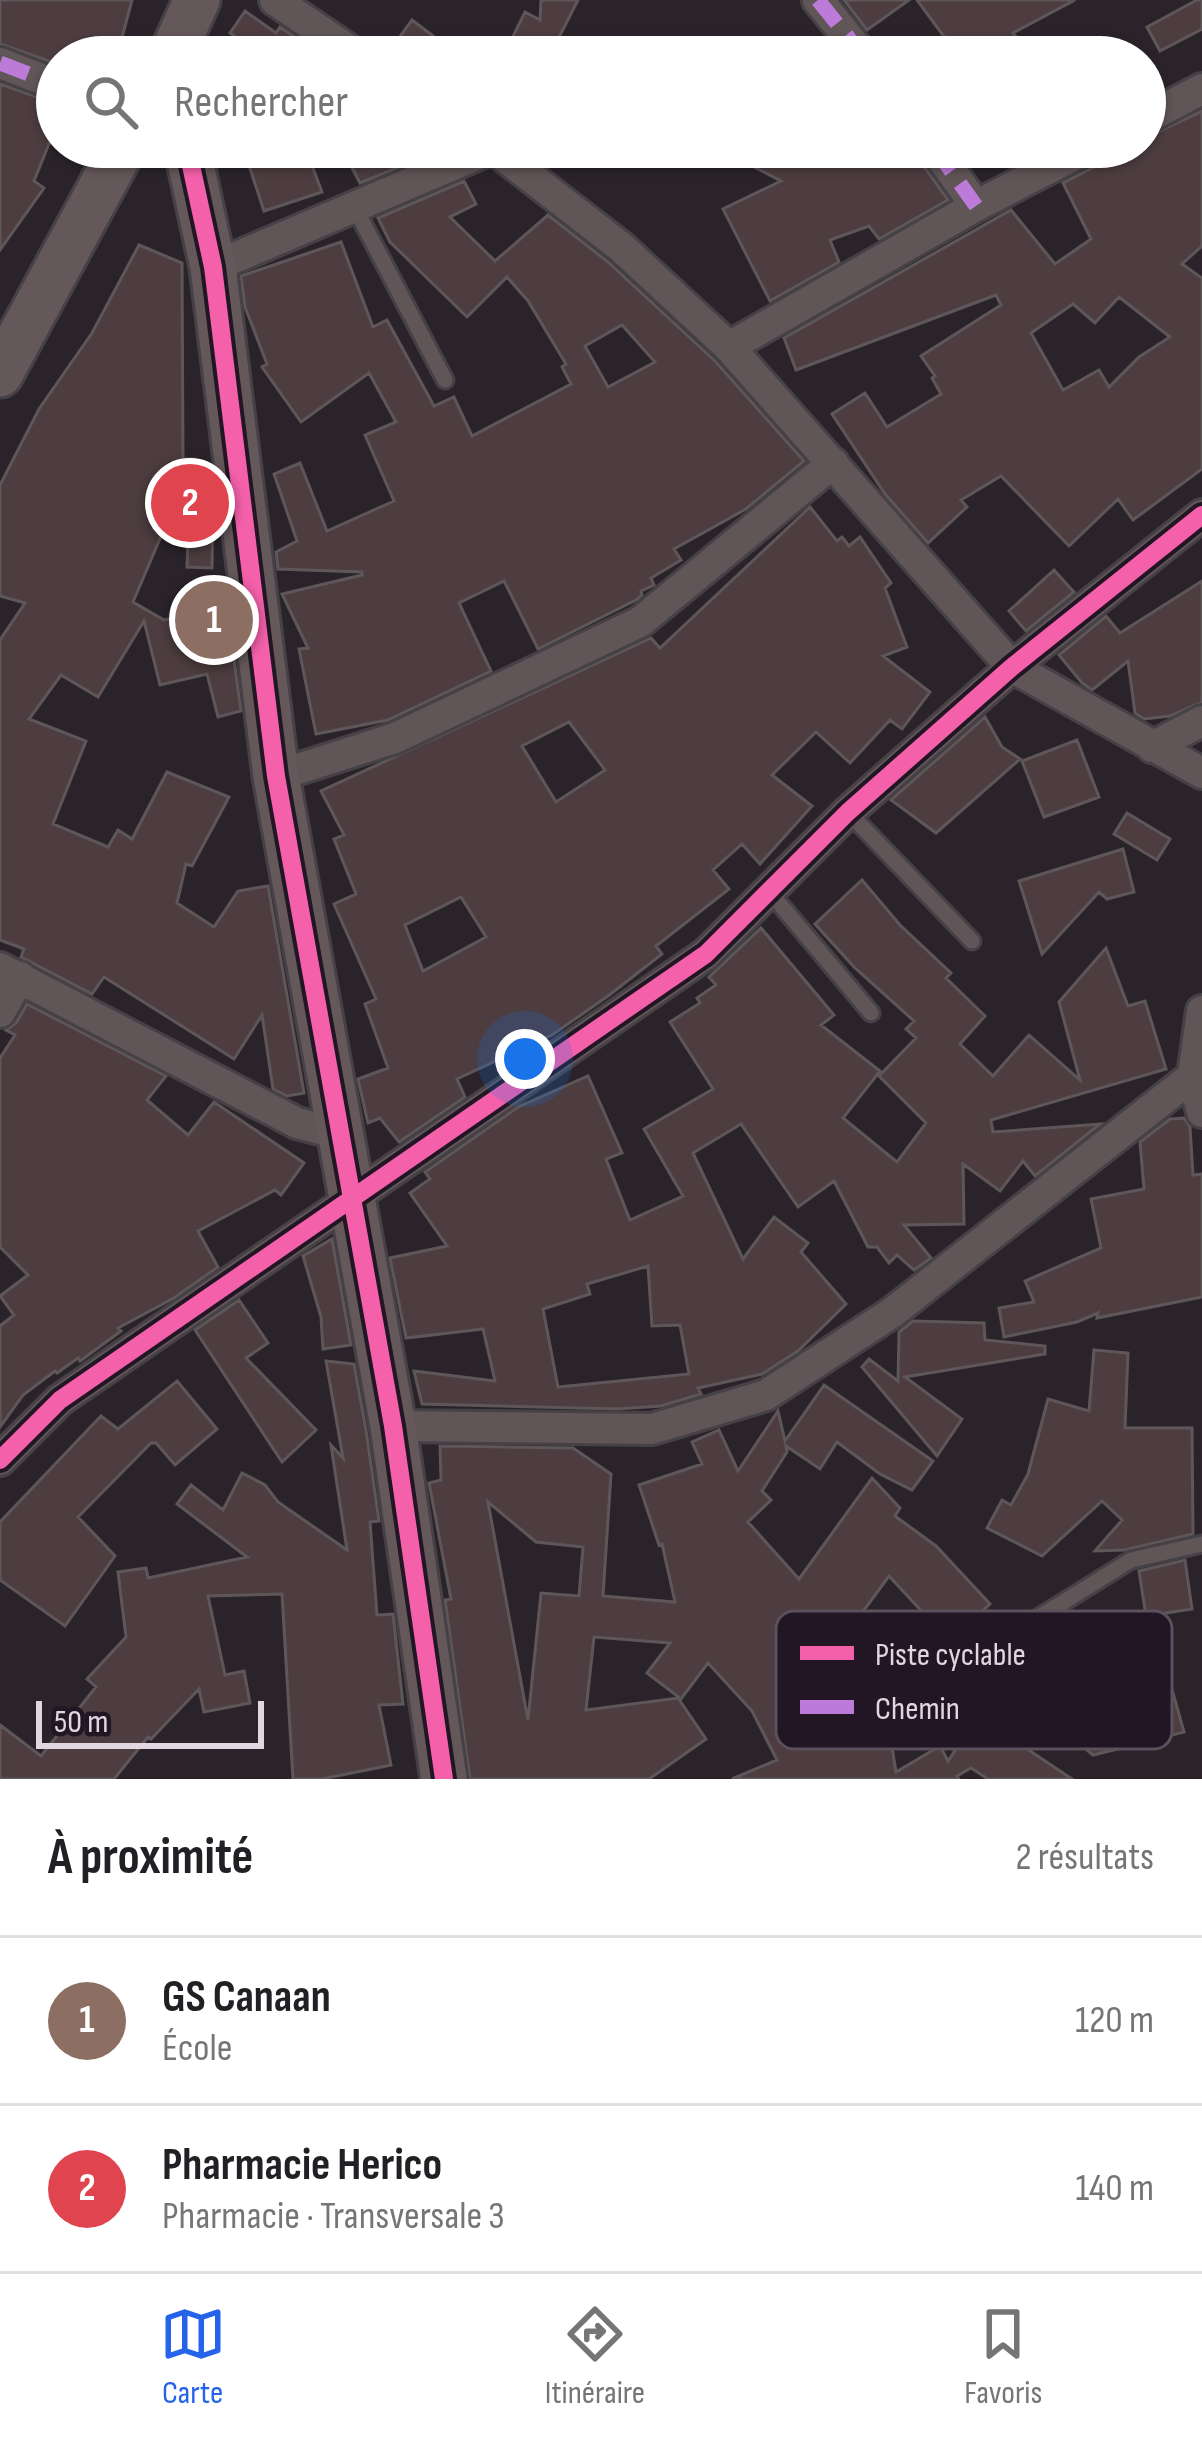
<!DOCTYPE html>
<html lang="fr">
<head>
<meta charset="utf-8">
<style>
	body { margin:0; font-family:"Sofia Sans Condensed",sans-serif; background:#f6f6f6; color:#202124 }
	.scale { position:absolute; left:36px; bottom:30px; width:228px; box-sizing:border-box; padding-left:12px; border:6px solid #e0d7e1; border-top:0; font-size:33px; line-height:42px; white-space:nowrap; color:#e0d7e1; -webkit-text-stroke:9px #221624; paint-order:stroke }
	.you { position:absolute; left:525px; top:1059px; width:42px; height:42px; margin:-30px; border:9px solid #fff; border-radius:50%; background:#1a73e8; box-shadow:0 0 0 18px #1a73e833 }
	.badge { display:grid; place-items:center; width:78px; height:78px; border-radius:50%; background:#2563eb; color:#fff; font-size:39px; font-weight:700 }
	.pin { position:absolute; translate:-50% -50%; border:6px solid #fff; box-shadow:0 3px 12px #0006 }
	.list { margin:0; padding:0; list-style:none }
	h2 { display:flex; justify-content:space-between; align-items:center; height:156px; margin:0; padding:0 48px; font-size:51px }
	h2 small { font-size:39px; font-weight:400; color:#757577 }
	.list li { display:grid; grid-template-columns:78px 1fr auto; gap:36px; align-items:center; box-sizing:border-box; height:168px; padding:0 48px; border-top:3px solid #e0e0e0 }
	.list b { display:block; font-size:45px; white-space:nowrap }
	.list p { margin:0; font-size:39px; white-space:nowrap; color:#757577 }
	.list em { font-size:39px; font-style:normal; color:#757577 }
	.icon { flex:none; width:66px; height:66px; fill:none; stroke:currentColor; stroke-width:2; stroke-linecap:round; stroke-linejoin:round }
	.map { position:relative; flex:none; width:1202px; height:1779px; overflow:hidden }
	.search { position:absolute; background:#fff; box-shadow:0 3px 9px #0004; left:36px; right:36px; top:36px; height:132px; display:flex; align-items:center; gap:30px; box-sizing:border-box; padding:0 42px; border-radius:66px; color:#757577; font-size:45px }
	.sheet { height:492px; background:#fff }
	nav { display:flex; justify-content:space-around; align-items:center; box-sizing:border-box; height:168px; border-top:3px solid #e0e0e0; background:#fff; font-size:33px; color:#757577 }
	nav a { display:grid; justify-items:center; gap:6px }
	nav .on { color:#2563eb }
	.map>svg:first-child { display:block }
	.building { fill:#4d3d40; stroke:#5e5759; stroke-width:3; fill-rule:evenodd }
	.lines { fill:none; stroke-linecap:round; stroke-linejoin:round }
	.lane-casing { stroke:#464146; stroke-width:21 }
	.street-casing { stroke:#464146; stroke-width:36 }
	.secondary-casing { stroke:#464146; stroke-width:51 }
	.lane { stroke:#605557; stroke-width:15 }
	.street { stroke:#605557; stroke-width:30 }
	.secondary { stroke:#64585a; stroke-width:45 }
	.quiet { stroke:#bd7bd9; stroke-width:15; stroke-dasharray:30 15; stroke-linecap:butt }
	.cycleway-casing { stroke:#221624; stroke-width:26 }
	.cycleway { stroke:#f560ab; stroke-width:18 }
	.key { fill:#221624; stroke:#5b505d; stroke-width:3 }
	.key-label { font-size:33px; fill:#e0d7e1 }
</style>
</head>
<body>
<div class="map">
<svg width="1202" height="1779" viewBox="0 0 1202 1779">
	<rect width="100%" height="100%" fill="#2a242a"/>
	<path class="building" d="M0 0H132L123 34 110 57H57V64L0 44Z
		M541 0H578L549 57H503L525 12 540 20Z
		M844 0H909L867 30Z
		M917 0H1075L1013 33 1020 42 999 57H959Z
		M1197 0H1202V29L1160 51 1147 27Z
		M245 11 276 33 280 27 324 57H259L261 54 230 33Z
		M412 20 461 57H385Z
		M0 84 57 104V124L34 181 44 188 0 250Z
		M1202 111V246L1182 264 1202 278V469L1133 520 1118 499 1069 546 1001 476 961 500 967 507 928 543 885 494 832 414 865 393 887 427 941 394 932 378 935 376 921 356 1001 305 996 295 796 370 784 338 1011 210 1055 264 1091 239 1063 183 1100 164 1114 147H1145V138ZM1119 297 1170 337 1139 357 1109 387 1099 370 1063 390 1031 333 1073 304 1095 323Z
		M243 147H305L322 192 264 211Z
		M380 147H401L407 164 360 183 347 158Z
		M716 147H915L918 158 948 200 879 239 869 226 830 240 839 262 770 301 723 209 781 181Z
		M464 181 476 204 450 217 495 261 548 215 608 262 715 361 804 461 746 509 674 549 681 560 651 578 654 585 641 591 642 595 636 600 538 649 504 581 459 603 491 671 388 720 316 734 299 649 308 648 282 594 362 575V572L278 569 276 552 297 541 274 474 300 463 327 531 394 501 365 435 396 422 369 373 301 422 262 367 267 364 245 307 241 276 341 242 373 327 387 320 434 406 454 397 472 436 571 384 562 367 566 364 528 301 507 277 467 317 390 242 378 218ZM622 325 655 362 608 387 585 346Z
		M139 245 182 263 183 459H194L133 602 164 620 227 608 241 711 218 717 207 674 160 685 144 621 98 697 61 675 29 719 86 741 53 824 108 847 118 830 132 839 167 772 229 797 192 866 186 864 177 903 214 927 238 891 268 886 304 1093 287 1096 273 1089 262 1015 234 1059 104 977 92 994 21 957 24 949 0 940V640L25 603 0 596V485L39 409 92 333Z
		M810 507 837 541 842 537 849 546 860 537 891 583 885 588 907 647 883 656 930 692 902 729 890 720 850 763 816 732 772 775 812 806 760 864 742 844 713 870 729 889 656 946 662 954 608 996 552 1035 457 1079 465 1097 399 1142 380 1118 368 1123 358 1079 388 1068 365 1004 376 999 334 904 356 894 334 839 344 835 321 791 651 638 660 648ZM569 722 605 770 556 802 522 746ZM461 897 486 937 423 971 405 925Z
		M189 510H213L212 568 187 567Z
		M1054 570 1074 592 1026 631 1009 611Z
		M1202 581V702L1170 716 1144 719 1135 713 1128 661 1092 690 1082 683 1059 655 1106 616 1120 633Z
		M985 717 1002 747 1020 759 936 833 891 800Z
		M1077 740 1099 797 1044 817 1022 761Z
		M1127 813 1170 839 1157 860 1114 834Z
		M1123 849 1134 892 1107 899 1099 892 1042 954 1019 881Z
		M862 880 900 925 951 973 946 978 985 1016 960 1044 993 1076 1029 1035 1080 1080 1059 1002 1106 948 1128 1006 1145 1001 1166 1069 991 1120 993 1132 1100 1124 1035 1176 1023 1161 1000 1191 963 1164 964 1224 904 1225 931 1258 914 1270 897 1255 889 1263 877 1247H868L834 1181 798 1207 741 1124 693 1153 743 1259 774 1217 808 1243 801 1252 846 1304 798 1351 762 1374 698 1388 701 1394 661 1406 617 1409 422 1404 414 1371 495 1381 483 1329 406 1338 390 1258 447 1246 410 1193 430 1179 425 1172 518 1107 588 1076 622 1153 606 1159 630 1220 683 1196 644 1129 713 1089 670 1022 700 1003 697 998 716 985 709 977 761 928 834 1015 821 1025 880 1071 843 1118 897 1162 926 1123 879 1076 916 1038 906 1029 914 1021 854 967 815 924ZM648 1266 652 1326 680 1325 689 1374 558 1387 543 1309 590 1294 587 1284Z
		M27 1004 166 1076 147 1100 188 1135 214 1102 304 1163 281 1195 275 1190 198 1231 218 1267 174 1298 118 1328 121 1331 80 1361 78 1358 57 1373 55 1371 23 1395 0 1427V1326L14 1315 0 1296 28 1275 0 1247V1058L15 1035 6 1030 16 1023Z
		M1184 1118 1190 1127 1193 1175 1202 1174V1297L1097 1318 1098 1313 1077 1322 1004 1337 999 1308 1034 1302 1025 1281 1101 1248 1091 1199 1144 1189 1140 1142 1170 1119Z
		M332 1239 351 1345 323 1349 321 1317 303 1256Z
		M239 1300 268 1343 246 1358 316 1430 282 1462 195 1330Z
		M913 1321 984 1323 985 1340 1045 1346V1354L905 1377 962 1419 937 1456 862 1367 869 1359 898 1381 899 1332Z
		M1094 1350 1128 1353 1125 1428H1192L1193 1534 1125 1550 1095 1551 1122 1520 1102 1501 1042 1556 987 1528 1002 1500 1011 1505 1028 1474 1048 1399 1089 1411Z
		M326 1361 354 1364 366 1430 379 1521 370 1522 377 1615 393 1614 403 1704 379 1705 391 1765 322 1779H293L282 1594 208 1596 225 1675 244 1671 250 1703 204 1712 199 1689 151 1739 148 1737 114 1779H0V1725L41 1756 96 1687 87 1679 126 1637 118 1572 146 1568 148 1578 247 1557 177 1504 191 1485 223 1510 242 1473 265 1485 278 1502 347 1550 331 1445 343 1458Z
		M177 1381 217 1429 175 1465 156 1443H151L78 1517 115 1556 65 1626 0 1580V1522L101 1416 118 1429Z
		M824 1385 933 1461 912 1490 880 1474 837 1442 820 1469 786 1446 787 1452 762 1491 771 1500 748 1522 799 1579 872 1478 900 1508 895 1516 936 1546 990 1604 939 1651 954 1669 924 1694 888 1650 928 1618 889 1576 856 1621 874 1634 896 1772 940 1746 948 1761 978 1716 1072 1779H988L971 1768 957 1776 959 1779H732L777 1760 752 1711 708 1663 681 1699 647 1673 670 1643 594 1637 586 1710 678 1698 706 1739 649 1779H470L445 1600 451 1599 429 1483 441 1480 440 1446 573 1448 611 1474 603 1596 675 1602 662 1544 659 1545 639 1485 702 1464 692 1442 719 1430 738 1471 778 1411 785 1441ZM488 1502 536 1542 583 1547 579 1596 541 1593 528 1720Z
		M1185 1560 1192 1609 1146 1616 1139 1571Z
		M1017 1645 1058 1680 1138 1744 1093 1755 993 1671Z
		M1164 1661 1184 1732 1142 1743 1122 1672Z"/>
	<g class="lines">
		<g class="lane-casing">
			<path id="lane" d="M355 208 445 380
				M848 812 972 941
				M769 891 871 1013
				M936 1725 1001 1641 1131 1560 1202 1544"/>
		</g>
		<g class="street-casing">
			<path id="street" d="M275 0 359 57
				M818 0 864 57
				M0 63 57 85
				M1145 119 1202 89
				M492 147 621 247 729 347 1012 667 1202 773
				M934 147 976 206
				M213 267 493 148
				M729 347 976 206 1090 147
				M1152 747 1202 721
				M276 776 395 738 640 622 833 463
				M0 968 297 1123 339 1134
				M1202 1011 1193 1076 1202 1112
				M0 1012 20 977
				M393 1426 652 1429 766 1395 893 1312 1193 1076
				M0 1460 60 1400 706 954 848 812 1012 667 1202 515"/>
		</g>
		<g class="secondary-casing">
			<path id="secondary" d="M171 57 197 0
				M187 147 213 267 276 776 393 1426 444 1779
				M0 374 123 147"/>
		</g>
		<use href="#lane" class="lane"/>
		<use href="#street" class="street"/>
		<use href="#secondary" class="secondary"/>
		<path class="quiet" d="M818 0 864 57
			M0 63 57 85
			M934 147 976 206"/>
		<g class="cycleway-casing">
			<path id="cycleway" d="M187 147 213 267 276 776 393 1426 444 1779
				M0 1460 60 1400 706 954 848 812 1012 667 1202 515"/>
		</g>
		<use href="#cycleway" class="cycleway"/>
	</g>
	<rect x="776" y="1611" width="396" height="138" rx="18" class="key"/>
	<rect x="800" y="1646" width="54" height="14" fill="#f560ab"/>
	<rect x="800" y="1700" width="54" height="14" fill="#bd7bd9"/>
	<g class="key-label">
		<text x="875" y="1665">Piste cyclable</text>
		<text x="875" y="1719">Chemin</text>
	</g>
</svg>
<div class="scale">50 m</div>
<div class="you"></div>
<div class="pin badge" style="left:214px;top:620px;background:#8d6e63">1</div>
<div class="pin badge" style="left:190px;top:503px;background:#e0444e">2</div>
<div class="search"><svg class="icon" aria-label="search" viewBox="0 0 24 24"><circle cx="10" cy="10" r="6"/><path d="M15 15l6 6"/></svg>Rechercher</div>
</div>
<section class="sheet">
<h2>À proximité<small>2 résultats</small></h2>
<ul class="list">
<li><span class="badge" style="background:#8d6e63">1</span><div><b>GS Canaan</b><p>École</p></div><em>120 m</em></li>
<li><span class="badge" style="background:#e0444e">2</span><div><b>Pharmacie Herico</b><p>Pharmacie · Transversale 3</p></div><em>140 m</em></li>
</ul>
</section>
<nav>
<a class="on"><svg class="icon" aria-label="map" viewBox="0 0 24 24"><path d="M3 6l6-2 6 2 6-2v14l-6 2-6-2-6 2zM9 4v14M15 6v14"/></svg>Carte</a>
<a><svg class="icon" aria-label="directions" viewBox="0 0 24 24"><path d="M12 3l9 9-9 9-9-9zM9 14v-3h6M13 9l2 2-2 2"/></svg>Itinéraire</a>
<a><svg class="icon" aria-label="saved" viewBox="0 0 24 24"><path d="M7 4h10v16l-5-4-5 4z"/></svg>Favoris</a>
</nav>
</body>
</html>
